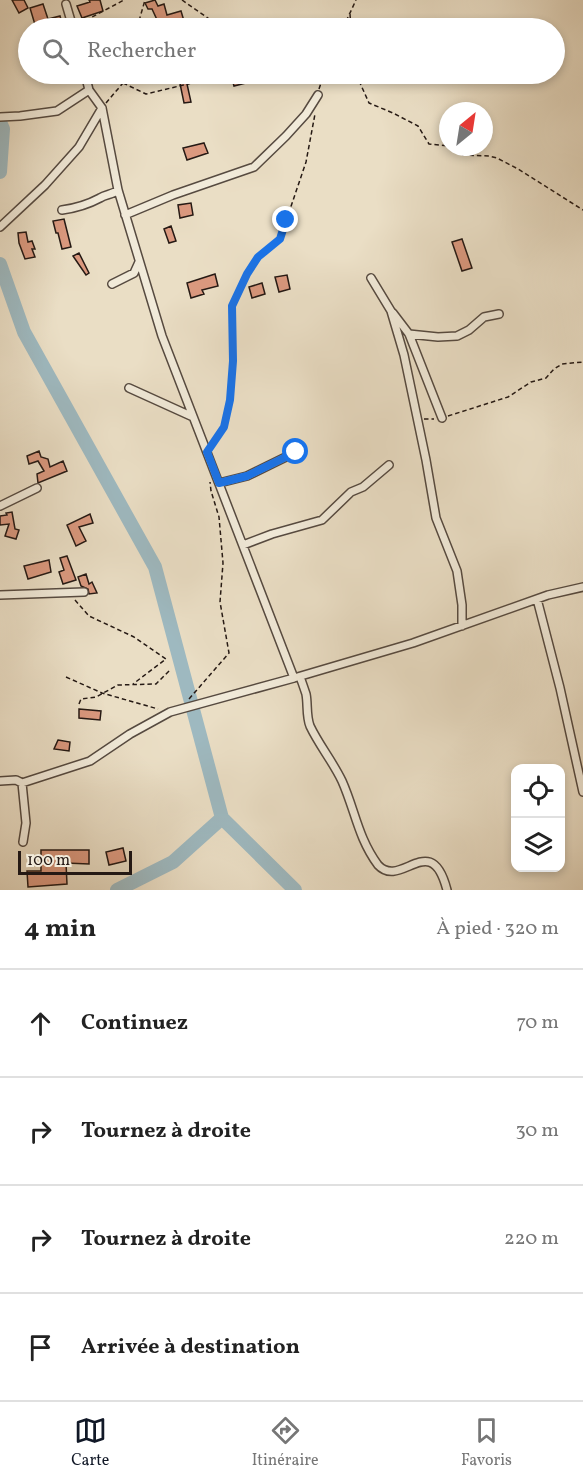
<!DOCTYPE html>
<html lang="fr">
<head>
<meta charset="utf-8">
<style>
	body { margin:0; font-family:Vollkorn,serif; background:#f2f2f2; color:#222 }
	.controls { position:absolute; right:18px; bottom:18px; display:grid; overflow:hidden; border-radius:12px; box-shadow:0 3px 9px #0003 }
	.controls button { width:54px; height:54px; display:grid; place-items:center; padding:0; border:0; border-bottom:2px solid #e0e0e0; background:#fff; color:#222; font:30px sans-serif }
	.compass { position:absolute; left:439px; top:102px; width:54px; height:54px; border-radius:50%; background:#fff; box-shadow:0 3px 9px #0003; rotate:30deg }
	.scale { position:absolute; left:18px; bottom:15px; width:114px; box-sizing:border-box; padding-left:6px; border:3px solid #251914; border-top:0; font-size:16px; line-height:21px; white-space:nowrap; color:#251914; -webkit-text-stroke:4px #f1ead9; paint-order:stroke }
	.stop { position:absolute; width:18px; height:18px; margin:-14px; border:4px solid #1a73e8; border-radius:50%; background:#fff }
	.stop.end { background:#1a73e8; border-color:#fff; box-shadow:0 2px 6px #0008 }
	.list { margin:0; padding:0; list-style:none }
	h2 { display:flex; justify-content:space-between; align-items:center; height:78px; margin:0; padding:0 24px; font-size:26px }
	h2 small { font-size:20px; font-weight:400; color:#767676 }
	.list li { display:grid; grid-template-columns:39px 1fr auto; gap:18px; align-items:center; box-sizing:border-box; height:108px; padding:0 24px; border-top:2px solid #e0e0e0 }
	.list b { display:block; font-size:22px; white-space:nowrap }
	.list em { font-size:20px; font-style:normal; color:#767676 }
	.icon { flex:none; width:33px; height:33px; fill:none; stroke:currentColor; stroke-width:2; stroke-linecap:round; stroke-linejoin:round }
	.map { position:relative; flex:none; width:583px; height:890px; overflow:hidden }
	.search { position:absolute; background:#fff; box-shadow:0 3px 9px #0003; left:18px; right:18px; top:18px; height:66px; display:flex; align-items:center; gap:15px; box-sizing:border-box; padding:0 21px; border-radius:33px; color:#767676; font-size:22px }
	.sheet { height:510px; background:#fff }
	nav { display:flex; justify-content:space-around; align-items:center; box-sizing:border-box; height:84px; border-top:2px solid #e0e0e0; background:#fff; font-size:16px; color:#767676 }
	nav a { display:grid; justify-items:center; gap:3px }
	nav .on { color:#111827 }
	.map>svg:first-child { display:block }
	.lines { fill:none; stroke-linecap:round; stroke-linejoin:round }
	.river { stroke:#9eb9c0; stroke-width:14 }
	.building { fill:#db997f; stroke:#251914; stroke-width:1.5 }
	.minor-casing { stroke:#564a40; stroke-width:10 }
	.path { stroke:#251914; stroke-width:1.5; stroke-dasharray:4.5 3; stroke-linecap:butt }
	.minor { stroke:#f1ead9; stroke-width:7 }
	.route { stroke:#1a73e8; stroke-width:8 }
</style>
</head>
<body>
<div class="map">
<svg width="583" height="890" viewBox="0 0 583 890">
	<rect width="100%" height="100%" fill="#eadec5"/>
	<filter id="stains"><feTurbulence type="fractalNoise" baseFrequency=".00333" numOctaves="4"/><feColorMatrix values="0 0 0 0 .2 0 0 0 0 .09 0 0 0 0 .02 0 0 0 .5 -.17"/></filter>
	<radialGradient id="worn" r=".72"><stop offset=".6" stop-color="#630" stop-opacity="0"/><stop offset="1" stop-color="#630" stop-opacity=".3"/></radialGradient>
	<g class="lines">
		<path class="river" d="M0 122 3 129 0 172
			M0 264 24 332 155 567 222 818 173 862 117 890
			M222 818 295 890"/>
	</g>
	<path class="building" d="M12 0H24L28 8 19 13Z
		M89 0H100L103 11 82 18 77 6 90 2Z
		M155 0 158 6 164 4 167 15 181 11 184 21 174 24 173 20 159 24 152 9H148L145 3Z
		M43 4 48 19 60 16 63 27 36 28 30 8Z
		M178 74H207L208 79 187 84 191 102 184 103Z
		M238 74H243L246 83 234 86 231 75Z
		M204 143 208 153 187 160 183 148Z
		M191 203 193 215 180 218 178 205Z
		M64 219 71 247 62 249 58 233H56L53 221Z
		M171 226 176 241 169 243 164 229Z
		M26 232 28 242 32 241 35 249H32L35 257 25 259 19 243 18 233Z
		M462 239 472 268 462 271 452 242Z
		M79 253 89 273 86 275 73 256Z
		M215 274 218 286 202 290 204 294 191 298 187 283Z
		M287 275 290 289 279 292 275 277Z
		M262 283 265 294 252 298 249 287Z
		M39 451 41 457 48 459 50 467 63 461 67 471 38 483 37 474 44 471 38 461 29 464 27 456Z
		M12 512 15 529 19 530 16 539 5 536 9 524 0 525V516L7 515 6 513Z
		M90 514 93 523 79 527 86 541 76 546 67 525Z
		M67 556 76 580 63 584 59 572 64 570 60 558Z
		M49 560 51 572 28 579 24 566Z
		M86 574 89 584 92 582 97 593 89 594 88 589 81 586 78 577Z
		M79 709 101 711 100 720 79 718Z
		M58 740 70 742 69 751 54 749Z
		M123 848 126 861 109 865 106 852Z
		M41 850H89V864L66 863 67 884 28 887 27 871H41Z"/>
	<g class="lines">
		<g class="minor-casing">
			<path id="minor" d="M66 4 73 28
				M0 117 20 116 57 111 89 90
				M62 210C77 208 87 205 100 198 106 194 112 195 118 190
				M125 215 173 195 254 167 286 136 306 114 318 95
				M0 227 45 185 79 147 102 108
				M371 278 391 311 404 355 426 460 436 518 457 571 462 605V626
				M112 284 134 273 139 262
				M393 313 409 334 442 418
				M409 334 438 337 457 336 469 330 484 317 499 314
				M129 388 193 417
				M219 483 247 476 296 452
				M0 506 37 488
				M243 545 272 534 322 520 351 492 363 487 389 465
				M0 595 84 592
				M537 599 560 688 583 792
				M300 677C302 682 304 688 306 694 308 704 306 716 310 726 319 745 333 762 342 781 355 810 358 838 378 865 401 890 431 828 447 890
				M294 678 413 643 548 595 583 587
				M0 781 16 780 22 783 26 823 23 842
				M22 783 90 761 130 734 170 712 294 678 162 336 118 190 102 108 89 90 85 74"/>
		</g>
		<path class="path" d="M182 0 222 28
			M350 14 351 28
			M79 24 124 0
			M137 28 145 0
			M336 28 346 18
			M343 28 356 0
			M356 74 369 103 393 113 418 126 429 144 448 146
			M123 83 146 94 229 74
			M319 89 324 74
			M106 103 123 83 125 74
			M449 147 463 155 489 156 497 158 518 169 583 210
			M448 416 508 397 531 382 546 378 554 369 562 364 583 362
			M424 419H434
			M212 446 224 427 230 400 233 361 232 306 247 274 258 257 280 239 306 162 315 114
			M75 600 89 616 134 637 166 659 133 684
			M66 677 102 693 158 709
			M189 699 229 653 220 602 223 563 219 517 211 491 210 482
			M79 704 81 699 96 697 118 685 156 684 171 669"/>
		<use href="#minor" class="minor"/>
	</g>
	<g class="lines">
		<path class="route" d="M286 220 280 239 258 257 247 274 232 306 233 361 230 400 224 427 207 452 219 483 247 476 296 452"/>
	</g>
	<rect width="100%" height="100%" filter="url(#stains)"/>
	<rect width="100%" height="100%" fill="url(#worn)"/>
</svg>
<div class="controls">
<button><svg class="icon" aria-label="locate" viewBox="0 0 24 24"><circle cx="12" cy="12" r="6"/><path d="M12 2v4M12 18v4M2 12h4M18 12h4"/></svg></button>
<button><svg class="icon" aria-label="layers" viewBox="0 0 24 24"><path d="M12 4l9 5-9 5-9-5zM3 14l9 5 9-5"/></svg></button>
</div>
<svg class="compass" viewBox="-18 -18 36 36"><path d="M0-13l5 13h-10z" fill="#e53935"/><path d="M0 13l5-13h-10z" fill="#767676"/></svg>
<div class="scale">100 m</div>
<div class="stop" style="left:296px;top:452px"></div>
<div class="stop end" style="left:286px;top:220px"></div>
<div class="search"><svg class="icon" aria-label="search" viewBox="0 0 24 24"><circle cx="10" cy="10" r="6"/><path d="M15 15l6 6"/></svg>Rechercher</div>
</div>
<section class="sheet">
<h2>4 min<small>À pied · 320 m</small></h2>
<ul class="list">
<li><svg class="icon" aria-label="ahead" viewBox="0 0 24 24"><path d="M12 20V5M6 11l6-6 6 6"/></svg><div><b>Continuez</b></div><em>70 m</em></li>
<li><svg class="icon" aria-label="right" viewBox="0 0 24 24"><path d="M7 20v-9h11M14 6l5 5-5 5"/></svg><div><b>Tournez à droite</b></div><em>30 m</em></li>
<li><svg class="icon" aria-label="right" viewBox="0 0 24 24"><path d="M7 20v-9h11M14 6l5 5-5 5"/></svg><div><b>Tournez à droite</b></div><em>220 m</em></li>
<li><svg class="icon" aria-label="arrive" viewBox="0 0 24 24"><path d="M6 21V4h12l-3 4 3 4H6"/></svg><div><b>Arrivée à destination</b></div></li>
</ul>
</section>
<nav>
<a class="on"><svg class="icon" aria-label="map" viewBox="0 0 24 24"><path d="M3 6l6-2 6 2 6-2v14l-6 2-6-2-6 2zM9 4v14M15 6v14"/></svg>Carte</a>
<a><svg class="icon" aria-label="directions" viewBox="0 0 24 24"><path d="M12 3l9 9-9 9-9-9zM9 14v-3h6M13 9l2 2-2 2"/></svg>Itinéraire</a>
<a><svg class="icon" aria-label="saved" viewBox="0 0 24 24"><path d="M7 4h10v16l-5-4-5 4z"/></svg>Favoris</a>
</nav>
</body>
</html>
